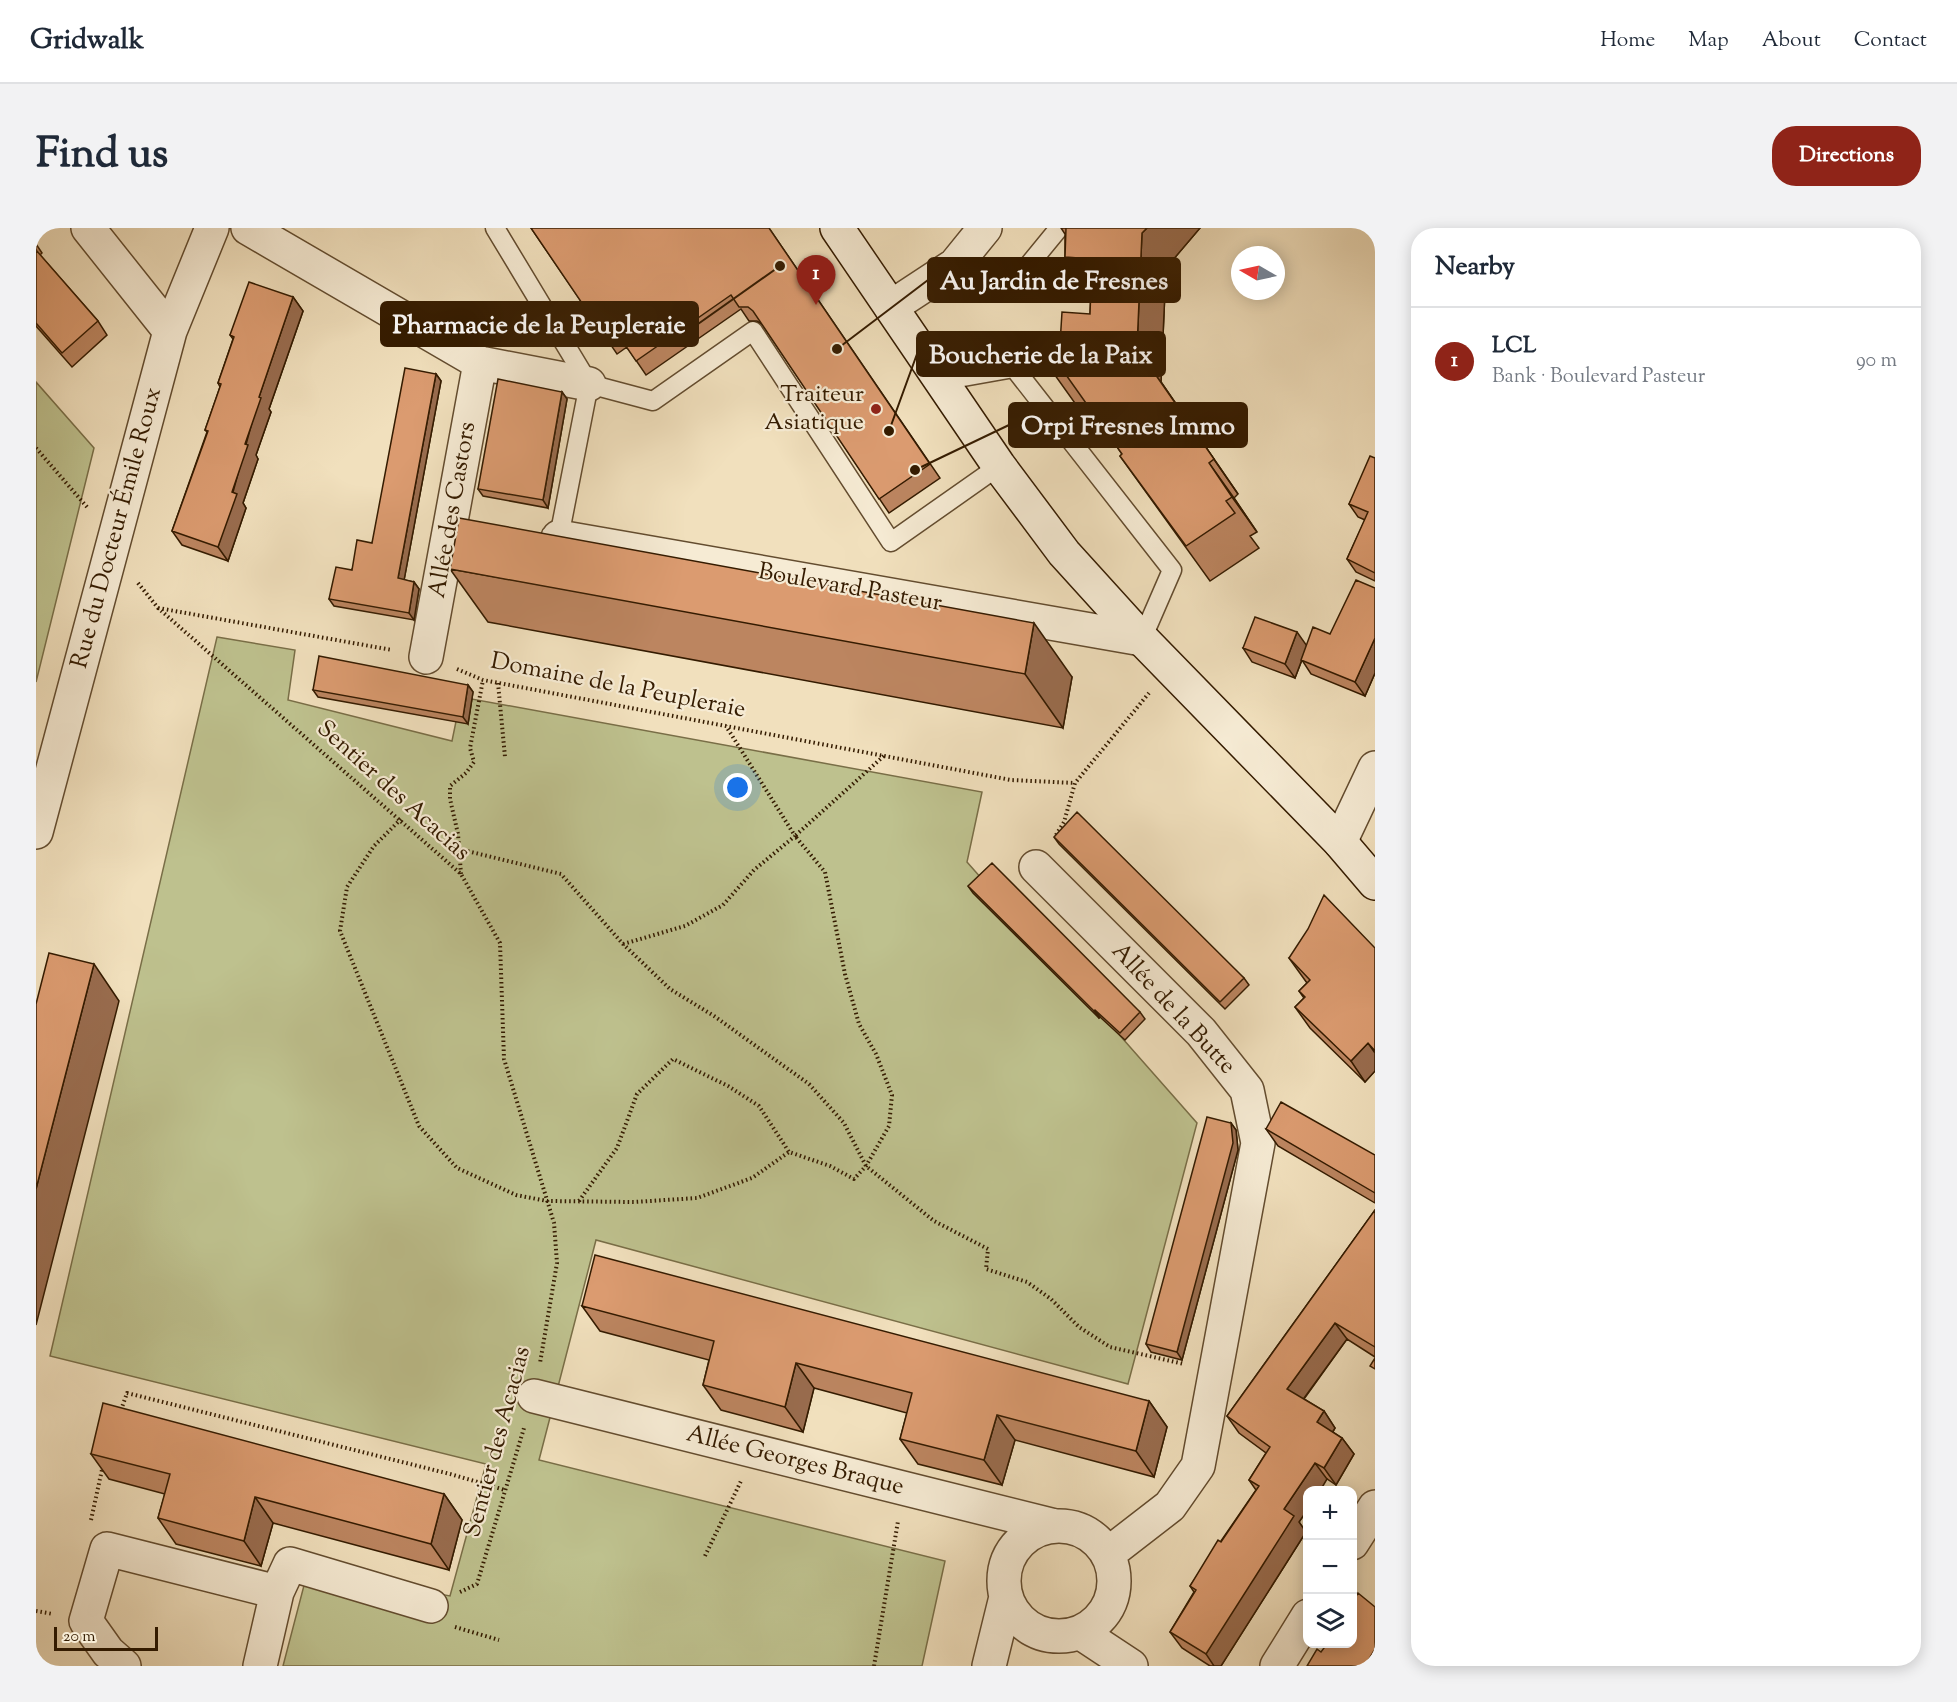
<!DOCTYPE html>
<html lang="en">
<head>
<meta charset="utf-8">
<style>
	body { margin:0; font-family:"Sorts Mill Goudy",serif; background:#f2f2f3; color:#1f2937 }
	.controls { position:absolute; right:18px; bottom:18px; display:grid; overflow:hidden; border-radius:12px; box-shadow:0 3px 15px #0003 }
	.controls button { width:54px; height:54px; display:grid; place-items:center; padding:0; border:0; border-bottom:2px solid #e0e1e3; background:#fff; color:#1f2937; font:30px sans-serif }
	.compass { position:absolute; left:1195px; top:18px; width:54px; height:54px; border-radius:50%; background:#fff; box-shadow:0 3px 15px #0003; rotate:279deg }
	.scale { position:absolute; left:18px; bottom:15px; width:104px; box-sizing:border-box; padding-left:6px; border:3px solid #341b00; border-top:0; font-size:16px; line-height:21px; white-space:nowrap; color:#341b00; -webkit-text-stroke:4px #f6ebd4; paint-order:stroke }
	.you { position:absolute; left:702px; top:560px; width:21px; height:21px; margin:-15px; border:4px solid #fff; border-radius:50%; background:#1a73e8; box-shadow:0 0 0 9px #1a73e833 }
	.badge { display:grid; place-items:center; width:39px; height:39px; border-radius:50%; background:#8f2418; color:#fff; font-size:20px; font-weight:700 }
	.pin { position:absolute; translate:-50% -50px; filter:drop-shadow(0 2px 3px #0008) }
	.pin::after { content:''; position:absolute; top:32px; width:21px; height:18px; background:inherit; clip-path:polygon(0 0,100% 0,50% 100%) }
	.list { margin:0; padding:0; list-style:none }
	h2 { display:flex; justify-content:space-between; align-items:center; height:78px; margin:0; padding:0 24px; font-size:26px }
	h2 small { font-size:20px; font-weight:400; color:#747a83 }
	.list li { display:grid; grid-template-columns:39px 1fr auto; gap:18px; align-items:center; box-sizing:border-box; height:108px; padding:0 24px; border-top:2px solid #e0e1e3 }
	.list b { display:block; font-size:22px; white-space:nowrap }
	.list p { margin:0; font-size:20px; white-space:nowrap; color:#747a83 }
	.list em { font-size:20px; font-style:normal; color:#747a83 }
	.icon { flex:none; width:33px; height:33px; fill:none; stroke:currentColor; stroke-width:2; stroke-linecap:round; stroke-linejoin:round }
	.map { position:relative; flex:none; width:1339px; height:1438px; overflow:hidden; border-radius:24px }
	header { display:flex; align-items:center; gap:36px; box-sizing:border-box; height:84px; padding:0 30px; background:#fff; border-bottom:2px solid #e0e1e3 }
	header strong { font-size:28px }
	nav { display:flex; gap:33px; margin-inline-start:auto; font-size:21px }
	.intro { display:flex; align-items:center; justify-content:space-between; box-sizing:border-box; height:144px; padding:0 36px }
	h1 { margin:0; font-size:42px }
	.button { padding:15px 27px; border-radius:24px; background:#8f2418; color:#fff; font-size:21px; font-weight:700 }
	main { display:flex; gap:36px; padding:0 36px }
	aside { flex:1; background:#fff; border-radius:24px; box-shadow:0 3px 15px #0003 }
	.map>svg:first-child { display:block }
	.green { fill:#bec18e; stroke:#796e47; stroke-width:1.5 }
	.lines { fill:none; stroke-linecap:round; stroke-linejoin:round }
	.lane-casing { stroke:#634c2f; stroke-width:21 }
	.street-casing { stroke:#634c2f; stroke-width:36 }
	.secondary-casing { stroke:#341b00; stroke-width:36 }
	.path { stroke:#341b00; stroke-width:4; stroke-dasharray:1.5 3; stroke-linecap:butt }
	.lane { stroke:#f6ebd4; stroke-width:18 }
	.street { stroke:#f6ebd4; stroke-width:33 }
	.secondary { stroke:#f6ebd4; stroke-width:33 }
	.wall { fill:#bc8560; stroke:#341b00; stroke-width:1.5 }
	.shaded-wall { fill:#996c4e; stroke:#341b00; stroke-width:1.5 }
	.building { fill:#db9b70; stroke:#341b00; stroke-width:1.5 }
	.poi-dot { fill:#8f2418; stroke:#f6ebd4; stroke-width:2 }
	.labels { text-anchor:middle; dominant-baseline:central; stroke-width:4.5; stroke-linejoin:round; paint-order:stroke }
	.poi-label { font-size:24px; fill:#341b00; stroke:#f6ebd4; text-anchor:end }
	.street-label { font-size:24px; fill:#341b00; stroke:#f6ebd4 }
	.leader { fill:none; stroke:#341b00; stroke-width:2 }
	.callout-dot { fill:#341b00; stroke:#f6ebd4; stroke-width:2 }
	.callout { fill:#341b00; stroke:#341b00; stroke-width:2 }
	.callout-label { font-size:26px; text-anchor:middle; font-weight:bold; fill:#fff }
</style>
</head>
<body>
<header>
<strong>Gridwalk</strong>
<nav><a>Home</a><a>Map</a><a>About</a><a>Contact</a></nav>
</header>
<div class="intro"><h1>Find us</h1><a class="button">Directions</a></div>
<main>
<div class="map">
<svg width="1339" height="1438" viewBox="0 0 1339 1438">
	<rect width="100%" height="100%" fill="#f1e0bd"/>
	<filter id="stains"><feTurbulence type="fractalNoise" baseFrequency=".00333" numOctaves="4"/><feColorMatrix values="0 0 0 0 .2 0 0 0 0 .09 0 0 0 0 .02 0 0 0 .5 -.17"/></filter>
	<radialGradient id="worn" r=".72"><stop offset=".6" stop-color="#630" stop-opacity="0"/><stop offset="1" stop-color="#630" stop-opacity=".3"/></radialGradient>
	<path class="green" d="M0 154 58 220 0 454Z
		M181 409 259 422 252 472 416 513 425 469 946 564 931 634 1161 895 1092 1156 560 1012 503 1232 909 1333 886 1438H247L272 1342 414 1368 450 1236 14 1128Z"/>
	<g class="lines">
		<g class="lane-casing">
			<path id="lane" d="M459 0 553 156 523 309 515 307
				M919 37 987 44 1023 0
				M905 153 978 140 1136 342 1106 411
				M553 156 617 173 717 103 855 314 963 238"/>
		</g>
		<g class="street-casing">
			<path id="street" d="M52 0 134 103
				M212 0 444 135 553 156
				M855 79 919 37 949 0
				M523 309 1106 411
				M390 429 444 135
				M0 604 134 103 176 0
				M1304 614 1339 540
				M1000 639 1165 804 1211 862 1222 915 1162 1238 1134 1278 1072 1326
				M498 1168 1019 1298
				M968 1353a55 55 0 1 1 110 0a55 55 0 1 1-110 0Z
				M1316 1315 1339 1279
				M241 1364 254 1336 395 1378
				M1045 1405 1095 1438
				M88 1438 72 1424 50 1393 71 1321 241 1364 224 1438
				M953 1438 970 1369
				M1241 1438 1272 1388"/>
		</g>
		<g class="secondary-casing">
			<path id="secondary" d="M801 0 963 238 1028 325 1106 411 1304 614 1339 655"/>
		</g>
		<path class="path" d="M0 220 51 279
			M102 355 122 380 425 646 464 715 468 831 518 995 521 1035 504 1135
			M122 380 356 422
			M421 441 447 452 975 552 1039 555
			M462 455 469 529
			M365 591 338 618 311 659 304 703 383 898 421 940 480 967 511 973 598 974 661 970 716 950 753 924 794 938 818 951 830 938 853 898 856 867 840 826 823 796 809 746 789 644 759 608 849 527
			M1020 607 1028 594 1039 555 1113 465
			M423 621 525 646 587 716 634 761 678 788 773 856 808 895 830 938 898 993 952 1021 950 1041 991 1054 1015 1071 1043 1099 1074 1119 1148 1136
			M425 646 422 606 414 571V558L430 545 438 534 434 520 447 452
			M587 716 649 698 687 677 718 642 759 608 690 498
			M543 973 581 920 601 866 637 831 692 858 723 878 753 924
			M85 1182 91 1165 414 1246 469 1262
			M55 1292 67 1237
			M669 1328 705 1253
			M424 1364 441 1356 488 1200
			M0 1383 17 1386
			M419 1399 463 1412
			M838 1438 862 1293"/>
		<use href="#lane" class="lane"/>
		<use href="#street" class="street"/>
		<use href="#secondary" class="secondary"/>
	</g>
	<path class="wall" d="M495 0H733L904 250 853 285 726 96 721 93H713L705 81 610 147 591 119 581 126Z
		M1025 0H1164L1130 40 1125 154 1202 266 1198 270 1221 304 1214 308 1223 320 1174 353 1084 228 1086 226 1053 178H1041L1016 143 1054 86 1055 64H1053L1029 29V6Z
		M0 16 6 25 4 27 62 93 71 107 36 139 0 98Z
		M257 69 267 83 233 181 235 184 220 227 222 231 207 275 210 280 192 333 146 317 136 303 171 204 169 202 184 159 182 155 197 111 194 107Z
		M400 146 405 153 368 352 378 354 383 361 378 392 298 378 293 371 336 315Z
		M526 164 531 171 512 280 447 268 442 261Z
		M1339 230V353L1320 344 1311 331 1329 292 1322 289 1313 276Z
		M414 341 1036 449 1027 500 452 394Z
		M1339 360V445L1329 468 1275 446 1266 432 1259 450 1216 434 1207 420 1270 418 1294 406Z
		M432 457 437 464 432 496 282 469 277 462Z
		M1018 609 1208 750 1213 757 1189 781 1023 616Z
		M932 658 1104 784 1109 791 1089 812 1064 789 1063 790 937 665Z
		M1339 720V843L1329 854 1274 800 1259 779 1268 770 1263 763 1271 755 1253 730Z
		M1195 895 1200 902 1202 922 1146 1132 1115 1124 1110 1116Z
		M1230 901 1339 927V975L1242 918Z
		M1339 982V1129L1311 1111 1268 1171 1288 1183 1299 1200 1297 1204 1306 1210 1318 1226 1300 1257 1291 1251 1272 1263V1281L1263 1294 1270 1304 1185 1438H1174L1146 1420 1134 1404 1158 1364 1154 1358 1220 1262 1213 1252 1230 1225 1203 1205 1191 1188Z
		M546 1078 1113 1173 1131 1199 1118 1249 979 1212 966 1257 882 1236 864 1211 871 1185 778 1160 767 1204 685 1182 667 1157 673 1132 564 1103Z
		M55 1226 408 1266 426 1292 413 1342 237 1295 225 1338 140 1316 122 1290 129 1266 73 1251Z"/>
	<path class="shaded-wall" d="M1111 0H1164L1130 40 1125 154 1202 266 1101 120 1106 5Z
		M257 69 267 83 233 181 235 184 220 227 222 231 207 275 210 280 192 333 182 319 223 169Z
		M400 146 405 153 367 358 362 350Z
		M526 164 531 171 512 280 507 272Z
		M1173 235 1198 270 1221 304 1196 269Z
		M378 354 383 361 378 392 373 385Z
		M998 395 1036 449 1027 500 989 446Z
		M1261 404 1271 418 1259 450 1249 436Z
		M1339 410V445L1329 468 1319 454Z
		M432 457 437 464 432 496 427 489Z
		M58 736 83 773 0 1097V961Z
		M1059 782 1064 789 1063 790 1058 783Z
		M1332 815 1339 825V843L1329 854 1315 833Z
		M1195 895 1200 902 1202 922 1146 1132 1141 1124Z
		M1299 1095 1311 1111 1263 1177 1251 1161Z
		M760 1135 778 1160 767 1204 749 1179Z
		M1113 1173 1131 1199 1118 1249 1100 1223Z
		M1288 1183 1299 1200 1292 1211 1281 1194Z
		M961 1187 979 1212 966 1257 948 1232Z
		M1306 1210 1318 1226 1300 1257 1288 1240Z
		M1279 1235 1291 1251 1284 1263H1272V1281L1263 1294 1270 1304 1185 1438H1178L1170 1426 1248 1281Z
		M408 1266 426 1292 413 1342 395 1316Z
		M219 1269 237 1295 225 1338 208 1313Z
		M1339 1421V1438H1329Z"/>
	<path class="building" d="M495 0H733L894 236 843 271 717 83 712 79H703L695 67 600 133 581 105 571 112Z
		M1030 0H1111L1106 5 1101 120 1178 231 1173 235 1196 269 1190 273 1199 285 1150 318 1084 228 1086 226 1028 144 1016 143 1017 116H1024L1026 84 1054 86 1056 31 1029 29Z
		M0 22 62 93 26 125 0 95Z
		M213 54 257 69 223 169 225 170 209 216 212 217 196 264 201 266 182 319 136 303 172 203 169 202 185 156 182 155 198 109 194 107Z
		M369 140 400 146 362 350 378 354 373 385 293 371 300 339 316 342 321 312 336 315Z
		M462 151 526 164 507 272 442 261Z
		M1334 228 1339 230V345L1311 331 1332 284 1313 276Z
		M423 290 998 395 989 446 414 341Z
		M1320 352 1339 360V410L1319 454 1265 432 1277 399 1294 406Z
		M1219 389 1261 404 1249 436 1207 420Z
		M283 428 432 457 427 489 277 462Z
		M1041 584 1208 750 1184 774 1018 609Z
		M956 635 1104 784 1084 805 1059 782 1058 783 932 658Z
		M1288 667 1339 720V823L1332 815 1315 833 1259 779 1269 769 1263 763 1274 752 1253 730 1272 701Z
		M13 725 58 736 0 961V776Z
		M1245 874 1339 927V965L1230 901Z
		M1171 889 1195 895 1197 915 1141 1124 1110 1116Z
		M1339 982V1119L1299 1095 1251 1161 1288 1183 1281 1194 1306 1210 1288 1240 1279 1235 1248 1281 1258 1288 1170 1426 1134 1404 1160 1362 1154 1358 1182 1312 1185 1314 1223 1258 1213 1252 1234 1219 1191 1188Z
		M559 1027 1113 1173 1100 1223 961 1187 948 1232 864 1211 876 1165 760 1135 749 1179 667 1157 678 1113 546 1078Z
		M1339 1130V1141L1334 1138Z
		M67 1175 408 1266 395 1316 219 1269 208 1313 122 1290 134 1246 55 1226Z
		M1322 1365 1339 1379V1421L1329 1438H1271L1281 1421 1285 1424 1291 1416H1317V1374Z"/>
	<circle class="poi-dot" cx="840" cy="181" r="6"/>
	<g class="labels">
		<g class="poi-label">
			<text x="828" y="167">Traiteur<tspan x="828" dy="28">Asiatique</tspan></text>
		</g>
		<g class="street-label">
			<text transform="translate(417 282) rotate(-80)">Allée des Castors</text>
			<text transform="translate(81 300) rotate(-75)">Rue du Docteur Émile Roux</text>
			<text transform="translate(814 360) rotate(10)">Boulevard Pasteur</text>
			<text transform="translate(582 458) rotate(11)">Domaine de la Peupleraie</text>
			<text transform="translate(357 563) rotate(42)">Sentier des Acacias</text>
			<text transform="translate(1137 781) rotate(47)">Allée de la Butte</text>
			<text transform="translate(462 1214) rotate(-75)">Sentier des Acacias</text>
			<text transform="translate(759 1233) rotate(14)">Allée Georges Braque</text>
		</g>
	</g>
	<path class="leader" d="M801 121L892 52M744 38L662 96M853 203L881 126M879 242L973 197"/>
	<g class="callout-dot">
		<circle cx="801" cy="121" r="6"/>
		<circle cx="744" cy="38" r="6"/>
		<circle cx="853" cy="203" r="6"/>
		<circle cx="879" cy="242" r="6"/>
	</g>
	<g class="callout">
		<rect x="892" y="30" width="252" height="44" rx="6"/>
		<rect x="345" y="74" width="317" height="44" rx="6"/>
		<rect x="881" y="104" width="248" height="44" rx="6"/>
		<rect x="973" y="175" width="238" height="44" rx="6"/>
	</g>
	<g class="callout-label">
		<text x="1018" y="61">Au Jardin de Fresnes</text>
		<text x="503" y="105">Pharmacie de la Peupleraie</text>
		<text x="1005" y="135">Boucherie de la Paix</text>
		<text x="1092" y="206">Orpi Fresnes Immo</text>
	</g>
	<rect width="100%" height="100%" filter="url(#stains)"/>
	<rect width="100%" height="100%" fill="url(#worn)"/>
</svg>
<div class="controls">
<button>+</button>
<button>−</button>
<button><svg class="icon" aria-label="layers" viewBox="0 0 24 24"><path d="M12 4l9 5-9 5-9-5zM3 14l9 5 9-5"/></svg></button>
</div>
<svg class="compass" viewBox="-18 -18 36 36"><path d="M0-13l5 13h-10z" fill="#e53935"/><path d="M0 13l5-13h-10z" fill="#747a83"/></svg>
<div class="scale">20 m</div>
<div class="you"></div>
<div class="pin badge" style="left:780px;top:77px">1</div>
</div>
<aside>
<h2>Nearby<small></small></h2>
<ul class="list">
<li><span class="badge">1</span><div><b>LCL</b><p>Bank · Boulevard Pasteur</p></div><em>90 m</em></li>
</ul>
</aside>
</main>
</body>
</html>
